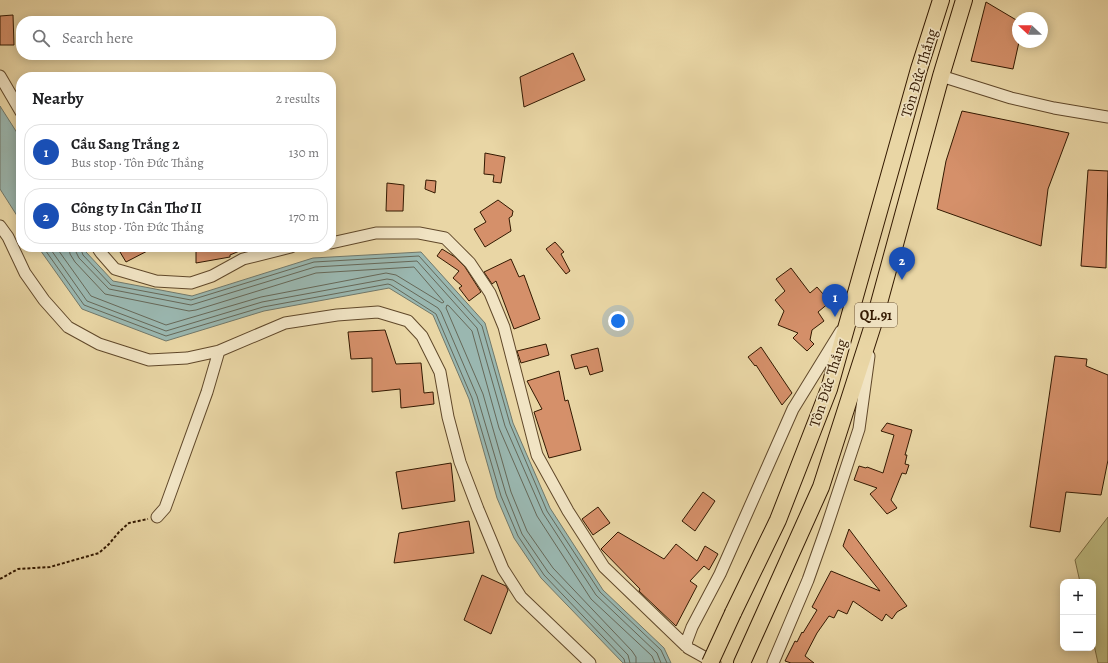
<!DOCTYPE html>
<html lang="en">
<head>
<meta charset="utf-8">
<style>
	body { margin:0; font-family:Alegreya,serif; background:#f6f6f6; color:#202124 }
	.controls { position:absolute; right:12px; bottom:12px; display:grid; overflow:hidden; border-radius:8px; box-shadow:0 2px 10px #0003 }
	.controls button { width:36px; height:36px; display:grid; place-items:center; padding:0; border:0; border-bottom:1px solid #e0e0e0; background:#fff; color:#202124; font:20px sans-serif }
	.compass { position:absolute; left:1012px; top:12px; width:36px; height:36px; border-radius:50%; background:#fff; box-shadow:0 2px 10px #0003; rotate:292deg }
	.you { position:absolute; left:618px; top:321px; width:14px; height:14px; margin:-10px; border:3px solid #fff; border-radius:50%; background:#1a73e8; box-shadow:0 0 0 6px #1a73e833 }
	.badge { display:grid; place-items:center; width:26px; height:26px; border-radius:50%; background:#db2777; color:#fff; font-size:13px; font-weight:700 }
	.pin { position:absolute; translate:-50% -33px; filter:drop-shadow(0 1px 2px #0008) }
	.pin::after { content:''; position:absolute; top:21px; width:14px; height:12px; background:inherit; clip-path:polygon(0 0,100% 0,50% 100%) }
	.list { margin:0; padding:0; list-style:none }
	h2 { display:flex; justify-content:space-between; align-items:center; height:52px; margin:0; padding:0 16px; font-size:17px }
	h2 small { font-size:13px; font-weight:400; color:#757577 }
	.list li { display:grid; grid-template-columns:26px 1fr auto; gap:12px; align-items:center; box-sizing:border-box; height:56px; margin:0 8px 8px; padding:0 8px; border:1px solid #e0e0e0; border-radius:16px }
	.list b { display:block; font-size:15px; white-space:nowrap }
	.list p { margin:0; font-size:13px; white-space:nowrap; color:#757577 }
	.list em { font-size:13px; font-style:normal; color:#757577 }
	.icon { flex:none; width:22px; height:22px; fill:none; stroke:currentColor; stroke-width:2; stroke-linecap:round; stroke-linejoin:round }
	.map { position:relative; flex:none; width:1108px; height:663px; overflow:hidden }
	.search { position:absolute; background:#fff; box-shadow:0 2px 10px #0003; left:16px; top:16px; width:320px; height:44px; display:flex; align-items:center; gap:10px; box-sizing:border-box; padding:0 14px; border-radius:16px; color:#757577; font-size:15px }
	.panel { position:absolute; background:#fff; box-shadow:0 2px 10px #0003; left:16px; top:72px; width:320px; height:180px; border-radius:16px }
	.map>svg:first-child { display:block }
	.green { fill:#bebc81; stroke:#786a41 }
	.water { fill:#9ab7b0; stroke:#71786a }
	.lines { fill:none; stroke-linecap:round; stroke-linejoin:round }
	.shore { stroke:#666858; stroke-width:1 }
	.building { fill:#d5906a; stroke:#331901 }
	.minor-casing { stroke:#60482a; stroke-width:13 }
	.highway-casing { stroke:#331901; stroke-width:18 }
	.path { stroke:#331901; stroke-width:2; stroke-dasharray:3 2; stroke-linecap:butt }
	.minor { stroke:#f1e4c4; stroke-width:11 }
	.highway { stroke:#e9d6a5; stroke-width:16 }
	.highway-bridge-casing { stroke:#331901; stroke-width:18; stroke-linecap:butt }
	.highway-bridge { stroke:#e9d6a5; stroke-width:16 }
	.labels { text-anchor:middle; dominant-baseline:central; stroke-width:3.5; stroke-linejoin:round; paint-order:stroke }
	.shield { fill:#f1e4c4; stroke:#6c563c; stroke-width:1 }
	.shield-label { font-size:14px; font-weight:bold; fill:#331901 }
	.street-label { font-size:15px; fill:#331901; stroke:#f1e4c4 }
</style>
</head>
<body>
<div class="map">
<svg width="1108" height="663" viewBox="0 0 1108 663">
	<rect width="100%" height="100%" fill="#e9d6a5"/>
	<filter id="stains"><feTurbulence type="fractalNoise" baseFrequency=".005" numOctaves="4"/><feColorMatrix values="0 0 0 0 .2 0 0 0 0 .09 0 0 0 0 .02 0 0 0 .5 -.17"/></filter>
	<radialGradient id="worn" r=".72"><stop offset=".6" stop-color="#630" stop-opacity="0"/><stop offset="1" stop-color="#630" stop-opacity=".3"/></radialGradient>
	<path class="green" d="M1108 517V663H1098L1093 640V582H1080L1075 560Z"/>
	<path class="water" d="M0 106 21 139V222L0 189Z
		M38 247H83L86 252 113 281 192 296 313 258 421 252 485 323 513 423 550 508 603 590 664 648 671 663H623L541 578 514 538 497 498 469 399 433 315 389 288 264 311 166 341 82 309Z"/>
	<g class="lines">
		<path class="shore" d="M43 247 84 305 166 336 263 307 388 284 391 285 436 314 472 398 501 496 518 536 544 575 624 659 625 663
			M49 247 87 301 166 331 262 302 387 279 393 280 438 308 441 312 477 396 506 494 522 534 548 572 628 655 630 663
			M56 247 91 296 166 325 261 297 386 273 396 275 442 303 444 302 414 267 316 273 196 310 189 311 105 294 75 262 70 254 69 247
			M75 247 76 252 79 258 109 289 191 305 315 267 417 261 477 328 505 426 543 513 596 595 657 653 661 663
			M80 247 83 255 111 285 191 300 314 262 419 256 482 326 510 424 547 511 600 592 661 650 667 663
			M636 663V657L632 651 553 568 527 531 511 492 483 394 446 308 447 305 449 306 472 331 499 428 537 516 591 599 652 656 655 663"/>
	</g>
	<path class="building" d="M986 2 1018 21V42H1019L1013 69 971 61Z
		M13 15 14 45H0V16Z
		M573 53 585 80 524 107 520 77Z
		M962 111 1069 133 1048 189 1041 246 937 209 946 161Z
		M485 153 505 157 501 183 493 182 494 175 484 174Z
		M1088 170 1108 171 1106 268 1081 266Z
		M426 180 436 181 435 193 425 189Z
		M387 183 404 185 403 211H386Z
		M498 200 513 211 512 216 509 218 511 231 485 247 474 229 486 222 480 212Z
		M555 242 564 252 561 254 570 271 566 274 546 249Z
		M129 247H155L126 262 120 252Z
		M196 247H249L230 255V257L196 263Z
		M442 249 455 257 465 267 481 292 469 301 459 288 462 286 453 278 459 271 437 256Z
		M511 259 519 277 524 275 540 319 514 329 496 281 492 284 484 272Z
		M791 268 810 293 817 287 830 302 818 312 824 321 812 330 810 340 814 344 807 351 793 338 798 333 778 325 784 311 775 300 785 291 776 279Z
		M385 330 396 364 421 363 424 393 433 392 434 404 401 408 400 389 372 392V358L351 359 348 332Z
		M546 344 549 355 521 363 517 351Z
		M761 347 792 393 782 405 756 365 755 366 748 357Z
		M598 348 603 371 590 375 587 366 575 369 571 355Z
		M1055 356 1087 359 1086 366 1108 375V460L1101 495 1066 492 1060 532 1030 527Z
		M559 371 565 401 568 400 581 450 549 458 534 412 542 409 527 381Z
		M887 423 912 430 905 455H907L905 464 909 465 906 474 902 473 891 500 897 508 887 514 870 494 877 488 854 480 859 466 866 468 867 467 883 473 894 435 881 431Z
		M451 463 455 501 402 509 396 472Z
		M703 492 715 501 695 531 682 521Z
		M598 507 610 523 593 535 582 519Z
		M469 521 474 553 394 563 399 533Z
		M849 529 907 606 897 612 892 619 886 614 882 621 853 601 847 614 838 610 834 618 829 616 817 633 805 656 814 663H791L785 661 795 641 797 642 802 632 803 633 817 610 812 607 831 571 880 591 843 546Z
		M618 532 664 559 676 544 697 561 705 546 718 554 709 570 704 566 690 581 697 586 676 626 639 591 640 589 601 549Z
		M482 575 506 586 508 590 491 634 464 620Z"/>
	<g class="lines">
		<g class="minor-casing">
			<path id="minor" d="M0 76 21 112
				M941 76 1011 98 1054 108 1108 117
				M0 226 8 237 25 273 44 300 68 327 99 344 149 360 187 358 219 351 285 323 337 315 378 312 408 321 422 336 440 372 448 417 460 462 478 509 503 569 521 597 590 663
				M331 243 376 233H419L445 238 470 263 490 293 504 327 537 455 568 511 604 567 686 646
				M97 247 101 253 115 269 156 281 191 283 212 276 243 259 291 247
				M157 517 165 508 169 497 207 392 219 351
				M715 663 688 648 686 643 692 627 720 574 793 409 841 331
				M773 663 808 580 826 529 859 429 869 356"/>
		</g>
		<g class="highway-casing">
			<path id="highway" d="M733 613 778 520 829 389 919 69 941 0
				M742 663 821 487 873 325 941 76 964 0"/>
		</g>
		<path class="path" d="M0 579 18 569 50 567 99 553 109 544 119 532 129 523 148 519"/>
		<use href="#minor" class="minor"/>
		<use href="#highway" class="highway"/>
		<g class="highway-bridge-casing">
			<path id="highway-bridge" d="M710 663 733 613"/>
		</g>
		<use href="#highway-bridge" class="highway-bridge"/>
	</g>
	<g class="labels">
		<rect class="shield" x="855" y="303" width="42" height="24" rx="3"/>
		<g class="shield-label">
			<text x="876" y="315">QL.91</text>
		</g>
		<g class="street-label">
			<text transform="translate(919 73) rotate(-73)">Tôn Đức Thắng</text>
			<text transform="translate(828 383) rotate(-72)">Tôn Đức Thắng</text>
		</g>
	</g>
	<rect width="100%" height="100%" filter="url(#stains)"/>
	<rect width="100%" height="100%" fill="url(#worn)"/>
</svg>
<div class="controls">
<button>+</button>
<button>−</button>
</div>
<svg class="compass" viewBox="-18 -18 36 36"><path d="M0-13l5 13h-10z" fill="#e53935"/><path d="M0 13l5-13h-10z" fill="#757577"/></svg>
<div class="you"></div>
<div class="pin badge" style="left:835px;top:317px;background:#1a4fb4">1</div>
<div class="pin badge" style="left:902px;top:280px;background:#1a4fb4">2</div>
<div class="search"><svg class="icon" aria-label="search" viewBox="0 0 24 24"><circle cx="10" cy="10" r="6"/><path d="M15 15l6 6"/></svg>Search here</div>
<section class="panel">
<h2>Nearby<small>2 results</small></h2>
<ul class="list">
<li><span class="badge" style="background:#1a4fb4">1</span><div><b>Cầu Sang Trắng 2</b><p>Bus stop · Tôn Đức Thắng</p></div><em>130 m</em></li>
<li><span class="badge" style="background:#1a4fb4">2</span><div><b>Công ty In Cần Thơ II</b><p>Bus stop · Tôn Đức Thắng</p></div><em>170 m</em></li>
</ul>
</section>
</div>
</body>
</html>
